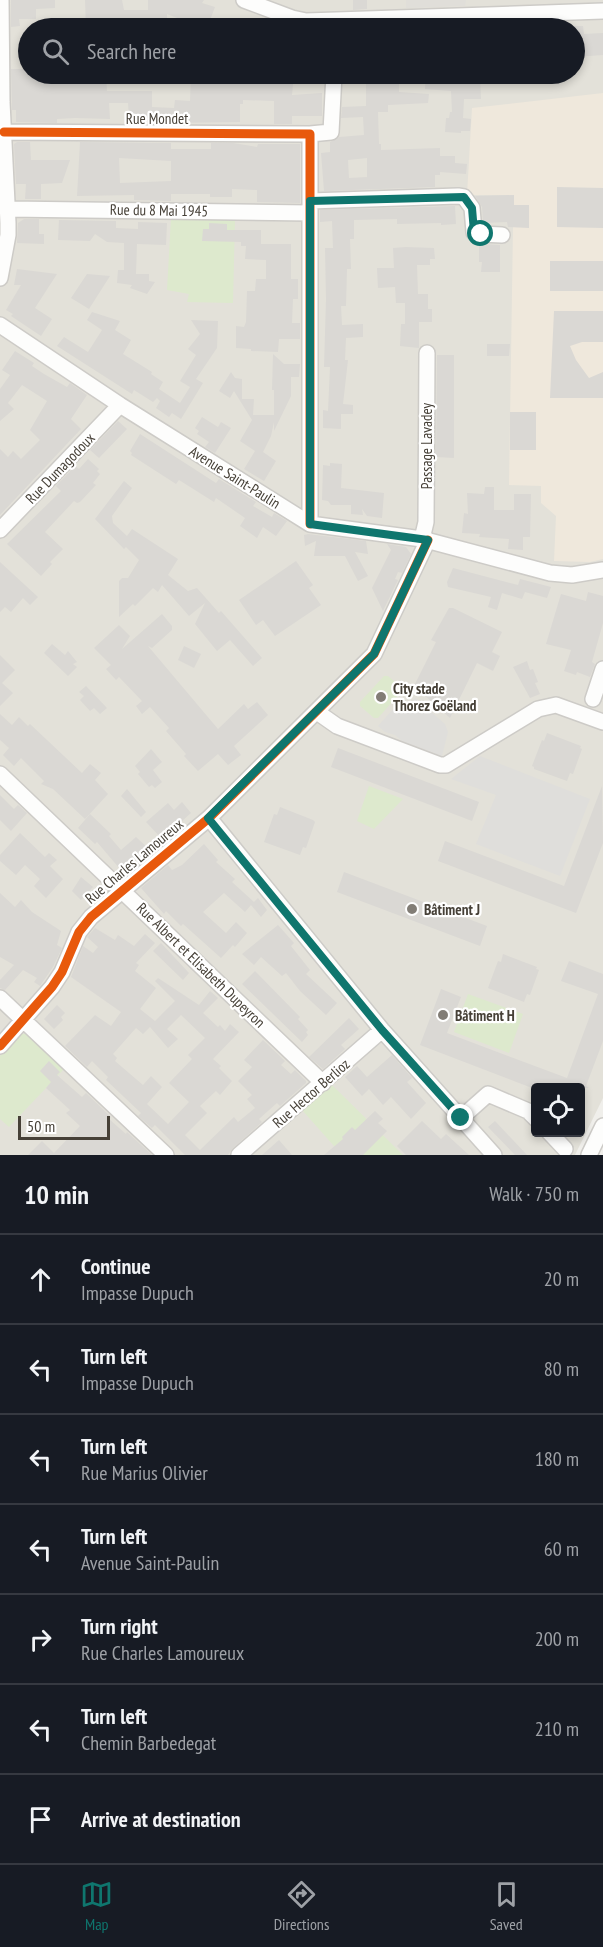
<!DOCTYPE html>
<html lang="en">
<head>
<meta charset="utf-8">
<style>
	body { margin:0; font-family:"PT Sans Narrow",sans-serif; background:#242831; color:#f1f3f6 }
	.controls { position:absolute; right:18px; bottom:18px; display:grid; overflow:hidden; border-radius:6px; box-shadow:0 3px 9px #0003 }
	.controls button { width:54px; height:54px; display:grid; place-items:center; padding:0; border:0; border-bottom:2px solid #363941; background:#171b24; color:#f1f3f6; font:30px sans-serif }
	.scale { position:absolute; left:18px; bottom:15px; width:92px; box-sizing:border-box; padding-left:6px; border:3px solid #464037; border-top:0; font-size:16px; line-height:21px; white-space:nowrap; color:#464037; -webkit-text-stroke:4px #fff; paint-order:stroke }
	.stop { position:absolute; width:18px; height:18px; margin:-14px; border:4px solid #0f766e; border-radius:50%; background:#fff }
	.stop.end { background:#0f766e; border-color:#fff; box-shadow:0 2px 6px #0008 }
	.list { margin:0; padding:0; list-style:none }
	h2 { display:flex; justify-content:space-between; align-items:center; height:78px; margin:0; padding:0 24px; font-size:26px }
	h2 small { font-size:20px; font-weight:400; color:#9ea1a6 }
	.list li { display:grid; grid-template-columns:39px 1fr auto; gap:18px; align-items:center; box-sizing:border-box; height:90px; padding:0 24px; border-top:2px solid #363941 }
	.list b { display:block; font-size:22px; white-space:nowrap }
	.list p { margin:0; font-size:20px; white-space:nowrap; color:#9ea1a6 }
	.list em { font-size:20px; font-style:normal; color:#9ea1a6 }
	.icon { flex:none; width:33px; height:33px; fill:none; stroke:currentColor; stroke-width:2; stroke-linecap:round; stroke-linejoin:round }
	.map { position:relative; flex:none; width:603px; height:1155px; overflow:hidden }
	.search { position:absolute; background:#171b24; box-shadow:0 3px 9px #0003; left:18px; right:18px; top:18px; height:66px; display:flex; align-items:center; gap:15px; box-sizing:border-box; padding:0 21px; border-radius:33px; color:#9ea1a6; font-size:22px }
	.sheet { height:708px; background:#171b24 }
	nav { display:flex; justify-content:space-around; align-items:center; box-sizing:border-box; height:84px; border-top:2px solid #363941; background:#171b24; font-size:16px; color:#9ea1a6 }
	nav a { display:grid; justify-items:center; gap:3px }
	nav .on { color:#0f766e }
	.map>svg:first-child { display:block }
	.residential { fill:#e3e1d9; fill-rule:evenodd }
	.commercial { fill:#efe8dc }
	.industrial { fill:#e0ded9 }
	.green { fill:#dde9cd }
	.parking { fill:#dfdedb }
	.building { fill:#dad8d4; fill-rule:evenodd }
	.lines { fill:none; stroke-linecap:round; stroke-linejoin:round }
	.minor-casing { stroke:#cdcbc7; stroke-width:18 }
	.minor { stroke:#fdfdfc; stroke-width:15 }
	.cycleway-casing { stroke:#fff; stroke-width:13 }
	.cycleway { stroke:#e8590c; stroke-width:9 }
	.route { stroke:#0f766e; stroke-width:8 }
	.poi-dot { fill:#827d76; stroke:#fff; stroke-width:2 }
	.labels { text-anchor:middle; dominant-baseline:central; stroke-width:4.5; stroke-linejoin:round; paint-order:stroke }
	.street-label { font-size:15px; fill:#464037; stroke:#fff }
	.poi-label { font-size:15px; font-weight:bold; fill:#464037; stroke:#fff; text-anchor:start }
</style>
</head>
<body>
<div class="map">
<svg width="603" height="1155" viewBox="0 0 603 1155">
	<rect width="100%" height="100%" fill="#f0efeb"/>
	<path class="residential" d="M0 0H603V1098L575 1155H0ZM28 28H574V74H28ZM536 1088H580V1132H536Z"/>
	<path class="commercial" d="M603 93V559L590 562 554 561 556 516 541 503V486L509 485 513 227 529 205H514L513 195H467L472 108Z"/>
	<path class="industrial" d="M406 0H466L465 6 406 8Z"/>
	<path class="green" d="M171 218 235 219 233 303 187 302 189 294 167 290Z
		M384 676H388L401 687V692L378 718H374L360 706V702Z
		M369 786 403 799 374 829 357 821Z
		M468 994 523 1014 509 1053 454 1032Z
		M20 1034H26L64 1069 9 1127 0 1119V1056Z
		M331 1084 403 1155H342L302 1110Z"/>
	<path class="parking" d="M403 698 409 704 415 698 445 724 448 732 442 756 402 741 395 735 385 732 378 726Z
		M480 756 590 799 560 876 476 844 496 795 451 779Z"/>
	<path class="building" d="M11 0H55V8L36 9V19H19L20 26 11 27Z
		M85 0H122L124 10H148V0H204L202 3 215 7 207 28H194L195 25 167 14V28H86Z
		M353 0H367V9L353 10Z
		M574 26H583L584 34 603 33V55L575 57Z
		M11 69H28V74H106L107 91H152V107L174 108 175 100 190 101 191 74H228L226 79 254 83 256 74H282L289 76 287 84H293L292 95 322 93V116H292V124H274V101L243 100V104H240V122L167 123 146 121V119H129L128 103H109L110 119 75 118 57 119V123L16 122V110H12Z
		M366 74H399V92L429 94 428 103 388 105V112H378L379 144H381V150L440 148V156H455V163L467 164 466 174 440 172V175H435V187L324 191 321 153 330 152V142L339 137 364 135 363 117 341 118 342 107 366 106ZM367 158V177L349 178 348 160Z
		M426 74H441V79L480 77 481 99H464L463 118 471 119 470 131H461V133L445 132 446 118H449L450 112H452L451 91 425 89Z
		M17 142H30L31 160H70L62 183 41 184V199H25L26 184H16L14 144Z
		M80 142 171 143V149H211V143H233L257 147 258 144H300V203L257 202V190L232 189V197H210V194H171V201L134 200V195L77 196ZM119 158 171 161V181L120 183Z
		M557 187 603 188V228L557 227Z
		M514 195V205H529V228L508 227 507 222 483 223 482 207 475 196Z
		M455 206 456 224 441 225V223L397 224V219L354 220V239H350L351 269H347L346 306H341L342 325 363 324V337L346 338 345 360H348L343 404 353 405V414H341V429L323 428V410L328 411 330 367H324L326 299 325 248H333L332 221 320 222V210Z
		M24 219H39V234H44V244L17 243 18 223Z
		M59 220 116 221V228L138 229V222L167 223 166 245 137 244 136 274H149V281L155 282 147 294 130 288 132 285 117 283 118 270H124V243L107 242 95 234 90 241 58 240Z
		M209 223 227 224V230H261V244H291V279H298V299H293L292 323H300V339H279L278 352 251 351V349L236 348V326L244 327 246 322 247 291H255L256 279H266V260L245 259 246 246H241V242L202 241 203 229H209Z
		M479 244 500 245V272H481L482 262H479Z
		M406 247 434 248 435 259H430V265H417L418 294H428V309H432V322H419V348L400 346 401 324H405V303H396L395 287 378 288 377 268H394L393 248Z
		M550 261H603V291H550Z
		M17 269 57 274 35 308 52 319 41 336 11 316 13 314 6 310 21 285H14Z
		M87 274 110 276 89 309 71 298Z
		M554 311H603V342H582L570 346 576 360 589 378 603 372V398H550Z
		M92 312 120 321 115 330 131 340 123 354 152 372 151 374 163 382 159 389 180 403 190 387 180 381 196 355 188 349 200 334 191 320 218 321 217 348 196 379 203 383 181 419 172 413 169 417 156 408 160 401 157 398 153 402 134 390 132 394 57 346 64 337 88 352 102 330 87 320Z
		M487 344H510L509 356H487Z
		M15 351 34 363 32 366 44 374 67 387 70 383 87 395 71 419 81 429 0 515V449L8 457 13 451 21 459 40 440 30 430 47 401 22 385 8 403 14 409 0 421V389L10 375 2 370Z
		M273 354 284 364H300L299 377H291V396L274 431V422L271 436 263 452 276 461 264 481 244 469 255 451 240 441 252 420 234 391 230 398 219 391 231 372 235 378 242 379V399H254L253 415H274V390H272Z
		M437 355H454V458L436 457Z
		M510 412H536V450H510Z
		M202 417 218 427 221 422 231 428 215 453 205 447 209 442 197 434 199 431 195 428Z
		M118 421 127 429 99 458 90 450Z
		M140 434 216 483 219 479 256 502 253 506 272 517 274 513 287 521 276 536 263 527 257 538 240 526 245 518 216 498 214 502 179 480 176 484 131 455 132 453 130 451Z
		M88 459 99 469 97 471 100 474 93 483 96 485 80 502 77 503 74 501 45 532 63 549 50 562 52 564 41 576 7 544 61 491 56 486 75 466 79 469Z
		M330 463 342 464 341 488 384 493 382 518 367 516 362 509 363 515 351 514V505H331L328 501 322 500 323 465 330 466Z
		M124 481 132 488 112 516 113 523 127 536 132 529 178 559 168 575 188 591 197 588 219 613 221 611 262 658 253 666 230 640 217 651 195 624 205 603 189 616 162 585 158 592 153 588 135 606 133 604 119 617V581L122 578H128L139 560 126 547 124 549 95 519Z
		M485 487H494V510H514V494H531L530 537H523V550L508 549 509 539 479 537 480 534 462 533 464 513 468 514 467 493 484 494Z
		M308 534 366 541 368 554 355 552 368 576 358 581 345 556H314L316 541 305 546 304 535Z
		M387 544 406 547 411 554 402 573 398 572 395 579 398 580 383 611 372 588 391 550Z
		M296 561 313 585 309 588 321 605 275 636 263 620 256 625 239 600Z
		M0 562 38 597 30 605 23 598 11 612 5 607 0 612Z
		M453 568 518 585 520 579 551 587 547 598 525 592 522 599 502 593 497 610 488 607 491 597 448 587 447 582Z
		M588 592 603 596V623L592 662 595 664 590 677 577 672 576 675 564 671 571 650 546 644 561 594 586 601Z
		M449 608H453L502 632 492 652 500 656 493 671 477 663 450 718 414 686 436 642 431 640Z
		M162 614 172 626V630L152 648 148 646 218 729 244 704 248 709 257 702 268 715 234 746 241 755 228 765 218 754 198 771 184 756 186 754 166 731 169 728 150 707 142 714 136 706 142 701 119 677 116 680 106 669 111 665 94 648 119 625 130 636 122 649Z
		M52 644 65 655 68 651 77 662 73 664 77 667 68 676 44 653Z
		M184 646 201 654 194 668 178 660Z
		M0 655 15 670 2 683 13 693 0 706Z
		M527 661 530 670 533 669 538 682 535 683 540 694 530 698 513 667Z
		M86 686 107 708 100 714 94 708 90 711 80 700 84 696 79 692Z
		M0 714 12 725 19 717 28 726 30 724 82 773 90 764 101 773 95 780 108 794 85 819 53 789 41 784 44 781 21 758 14 766 3 755 9 748 0 740Z
		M547 733 581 746 580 748 582 749 573 774 570 773 567 781 534 769V767L532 766 542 740 544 741Z
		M338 748 479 802 472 821 331 767Z
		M151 749 162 762 153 770 162 782 155 788 152 785 149 787 138 774 140 772 135 766Z
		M602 786 603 843 576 913 438 861 445 841 564 886Z
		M127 789 146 812 141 817 121 796Z
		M0 795 14 809 18 805 27 813 11 831 0 820Z
		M182 802 191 813 162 839 146 822 168 803 174 810Z
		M280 807 313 820 315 822 306 848 303 847 300 855 264 842 274 814 277 815Z
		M90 814 111 834 109 836 121 850 136 837 149 849 137 859 135 856 120 869 97 842 95 844 78 828Z
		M20 833 45 857 49 853 57 860 50 866 63 879 46 898 34 886 40 879 25 865 16 875 0 861V855Z
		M204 844 218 860 216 862 235 879 232 882 254 902 258 898 267 910 261 917 251 905 245 912 224 893 203 912 226 933 236 922 247 933 235 947 233 945 221 958 183 924 181 926 166 911 164 914 141 888 168 865 172 870 182 865Z
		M344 872 487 926 480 946 337 892Z
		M81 877 93 887 81 900 72 891Z
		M0 893 15 907 21 900 32 912 61 931 57 945 62 948 53 967 40 986 34 982 37 978 23 970 5 990 0 988V980L14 965 0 957Z
		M278 925 294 943 291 946 310 970 306 974 337 1003 326 1015 300 991 286 973 282 976 261 957 254 965 242 954Z
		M95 928 115 940 118 935 134 946 145 934 155 943 136 963 139 965 135 971 156 988 140 1009 155 1021 175 1001 155 981 158 978 199 1005 210 991 218 998 203 1013 218 1027 220 1025 225 1031 230 1024 239 1032 213 1059 221 1066 219 1068 232 1081 220 1095 216 1091 200 1106 207 1113 185 1135 200 1150 234 1117 238 1122 255 1108 247 1099 252 1095 238 1081 252 1067 244 1060 263 1040 285 1061 281 1065 291 1074 295 1070 306 1081V1083L280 1106 277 1103 259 1119 262 1122 233 1148 228 1155H185L155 1125 152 1128 138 1116 141 1113 106 1080 108 1077 92 1061 87 1067 65 1046 95 1015 111 1026 121 1012 71 977 83 946 93 953 98 947 87 937ZM181 1015 205 1038 188 1055 192 1059 169 1083 189 1102 168 1124 147 1104 162 1087 151 1076 143 1085 115 1061 117 1058 113 1054 136 1028 143 1034 150 1027 168 1048 178 1039 167 1029Z
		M161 943 189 973 183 980 153 951Z
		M503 954 537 967 536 969 539 970 530 995 527 994 524 1002 488 988 498 961 501 962Z
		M569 961 603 974V1041L586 1086 589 1088H532L420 1045 441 989 461 997 447 1033 567 1078 598 994 561 981Z
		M255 971 300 1017 298 1019 308 1030 306 1032 308 1035 302 1042 242 984Z
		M57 1005 65 1013 61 1017 63 1020 54 1029 44 1019Z
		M349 1018 359 1029 341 1045 345 1049 323 1069 309 1057Z
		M392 1055 412 1078 407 1082 426 1103 411 1119 391 1097 383 1105 369 1089 362 1096 345 1077 357 1066 367 1077Z
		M49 1061 60 1072 57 1075 82 1097 86 1093 111 1117 109 1119 126 1134 127 1132 152 1155H28L42 1141 54 1153 80 1126 66 1113 70 1110 46 1088 51 1082 40 1071Z
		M375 1111 383 1119 378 1123 387 1131 363 1155H324L343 1139 342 1137 352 1127 355 1130Z
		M422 1121 441 1139 446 1134 469 1155H406L397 1146Z
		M495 1121 527 1155H515L488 1127Z
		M279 1140 292 1155H262Z"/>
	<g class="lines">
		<g class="minor-casing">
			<path id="minor" d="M244 0 292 18 306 21 603 11
				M4 132 310 134 331 132 334 74
				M310 201 458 196 464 197 472 208 474 232 481 234 502 235
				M8 209 310 213
				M0 278 8 235V223L2 102 1 0
				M0 325 120 405 310 524 422 539 550 573 572 575 603 570
				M310 524V134
				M0 530 120 405
				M422 539 426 522 427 353
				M593 699 603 669
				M317 712 337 726 440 765H446L538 709 556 705 603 722
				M0 774 323 1083
				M209 818 382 1030 494 1155
				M0 998 166 1155
				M0 1046 52 987 62 972 79 932 91 917 209 818 374 654 428 540
				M461 1118 488 1094 528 1111 536 1119
				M549 1132 565 1149
				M239 1155 382 1030
				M589 1155 603 1126"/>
		</g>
		<use href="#minor" class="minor"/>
		<g class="cycleway-casing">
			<path id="cycleway" d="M4 132 310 134V524
				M0 1046 52 987 62 972 79 932 91 917 209 818 374 654 428 540"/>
		</g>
		<use href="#cycleway" class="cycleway"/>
	</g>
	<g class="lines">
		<path class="route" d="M461 1118 382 1030 208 818 374 654 428 540 310 524V201L464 197 472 208 474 232 481 234"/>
	</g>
	<g class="poi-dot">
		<circle cx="381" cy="697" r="6"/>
		<circle cx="412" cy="909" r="6"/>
		<circle cx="443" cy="1015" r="6"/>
	</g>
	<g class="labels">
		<g class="street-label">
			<text x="157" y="118">Rue Mondet</text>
			<text transform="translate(159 210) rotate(1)">Rue du 8 Mai 1945</text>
			<text transform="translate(426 446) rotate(-90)">Passage Lavadey</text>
			<text transform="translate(60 468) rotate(-46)">Rue Dumagodoux</text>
			<text transform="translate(235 477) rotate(32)">Avenue Saint-Paulin</text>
			<text transform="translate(134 861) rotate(-40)">Rue Charles Lamoureux</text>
			<text transform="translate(201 965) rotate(44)">Rue Albert et Elisabeth Dupeyron</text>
			<text transform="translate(311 1093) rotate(-41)">Rue Hector Berlioz</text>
		</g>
		<g class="poi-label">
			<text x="393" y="688">City stade<tspan x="393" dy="17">Thorez Goëland</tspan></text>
			<text x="424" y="909">Bâtiment J</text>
			<text x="455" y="1015">Bâtiment H</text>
		</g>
	</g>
</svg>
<div class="controls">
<button><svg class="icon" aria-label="locate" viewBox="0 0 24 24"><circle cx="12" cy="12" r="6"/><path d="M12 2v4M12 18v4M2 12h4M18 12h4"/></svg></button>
</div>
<div class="scale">50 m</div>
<div class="stop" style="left:481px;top:234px"></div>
<div class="stop end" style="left:461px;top:1118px"></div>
<div class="search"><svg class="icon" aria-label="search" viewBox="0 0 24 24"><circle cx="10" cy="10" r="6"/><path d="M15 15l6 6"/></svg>Search here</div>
</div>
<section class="sheet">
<h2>10 min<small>Walk · 750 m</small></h2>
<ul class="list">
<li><svg class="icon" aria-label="ahead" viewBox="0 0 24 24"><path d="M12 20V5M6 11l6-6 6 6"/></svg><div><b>Continue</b><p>Impasse Dupuch</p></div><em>20 m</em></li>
<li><svg class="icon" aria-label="left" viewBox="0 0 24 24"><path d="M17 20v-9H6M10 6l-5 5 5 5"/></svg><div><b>Turn left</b><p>Impasse Dupuch</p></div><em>80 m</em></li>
<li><svg class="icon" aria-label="left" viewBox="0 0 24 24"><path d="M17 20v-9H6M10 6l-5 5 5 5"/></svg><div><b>Turn left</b><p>Rue Marius Olivier</p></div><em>180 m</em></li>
<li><svg class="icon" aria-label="left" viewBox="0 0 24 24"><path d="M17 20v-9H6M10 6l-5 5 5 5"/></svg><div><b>Turn left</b><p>Avenue Saint-Paulin</p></div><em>60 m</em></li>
<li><svg class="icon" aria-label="right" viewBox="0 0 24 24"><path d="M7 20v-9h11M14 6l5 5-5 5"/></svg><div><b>Turn right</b><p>Rue Charles Lamoureux</p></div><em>200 m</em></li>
<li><svg class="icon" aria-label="left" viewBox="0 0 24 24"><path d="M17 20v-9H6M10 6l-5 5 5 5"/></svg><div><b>Turn left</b><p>Chemin Barbedegat</p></div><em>210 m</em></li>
<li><svg class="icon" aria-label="arrive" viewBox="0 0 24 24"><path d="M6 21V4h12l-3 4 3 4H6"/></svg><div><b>Arrive at destination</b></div></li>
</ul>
</section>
<nav>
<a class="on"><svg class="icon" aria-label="map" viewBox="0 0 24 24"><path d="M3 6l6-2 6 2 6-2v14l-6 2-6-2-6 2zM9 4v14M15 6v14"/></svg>Map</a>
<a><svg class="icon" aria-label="directions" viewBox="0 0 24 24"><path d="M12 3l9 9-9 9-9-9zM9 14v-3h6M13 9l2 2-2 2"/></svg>Directions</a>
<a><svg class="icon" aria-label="saved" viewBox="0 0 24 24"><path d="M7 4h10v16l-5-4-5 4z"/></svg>Saved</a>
</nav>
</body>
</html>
